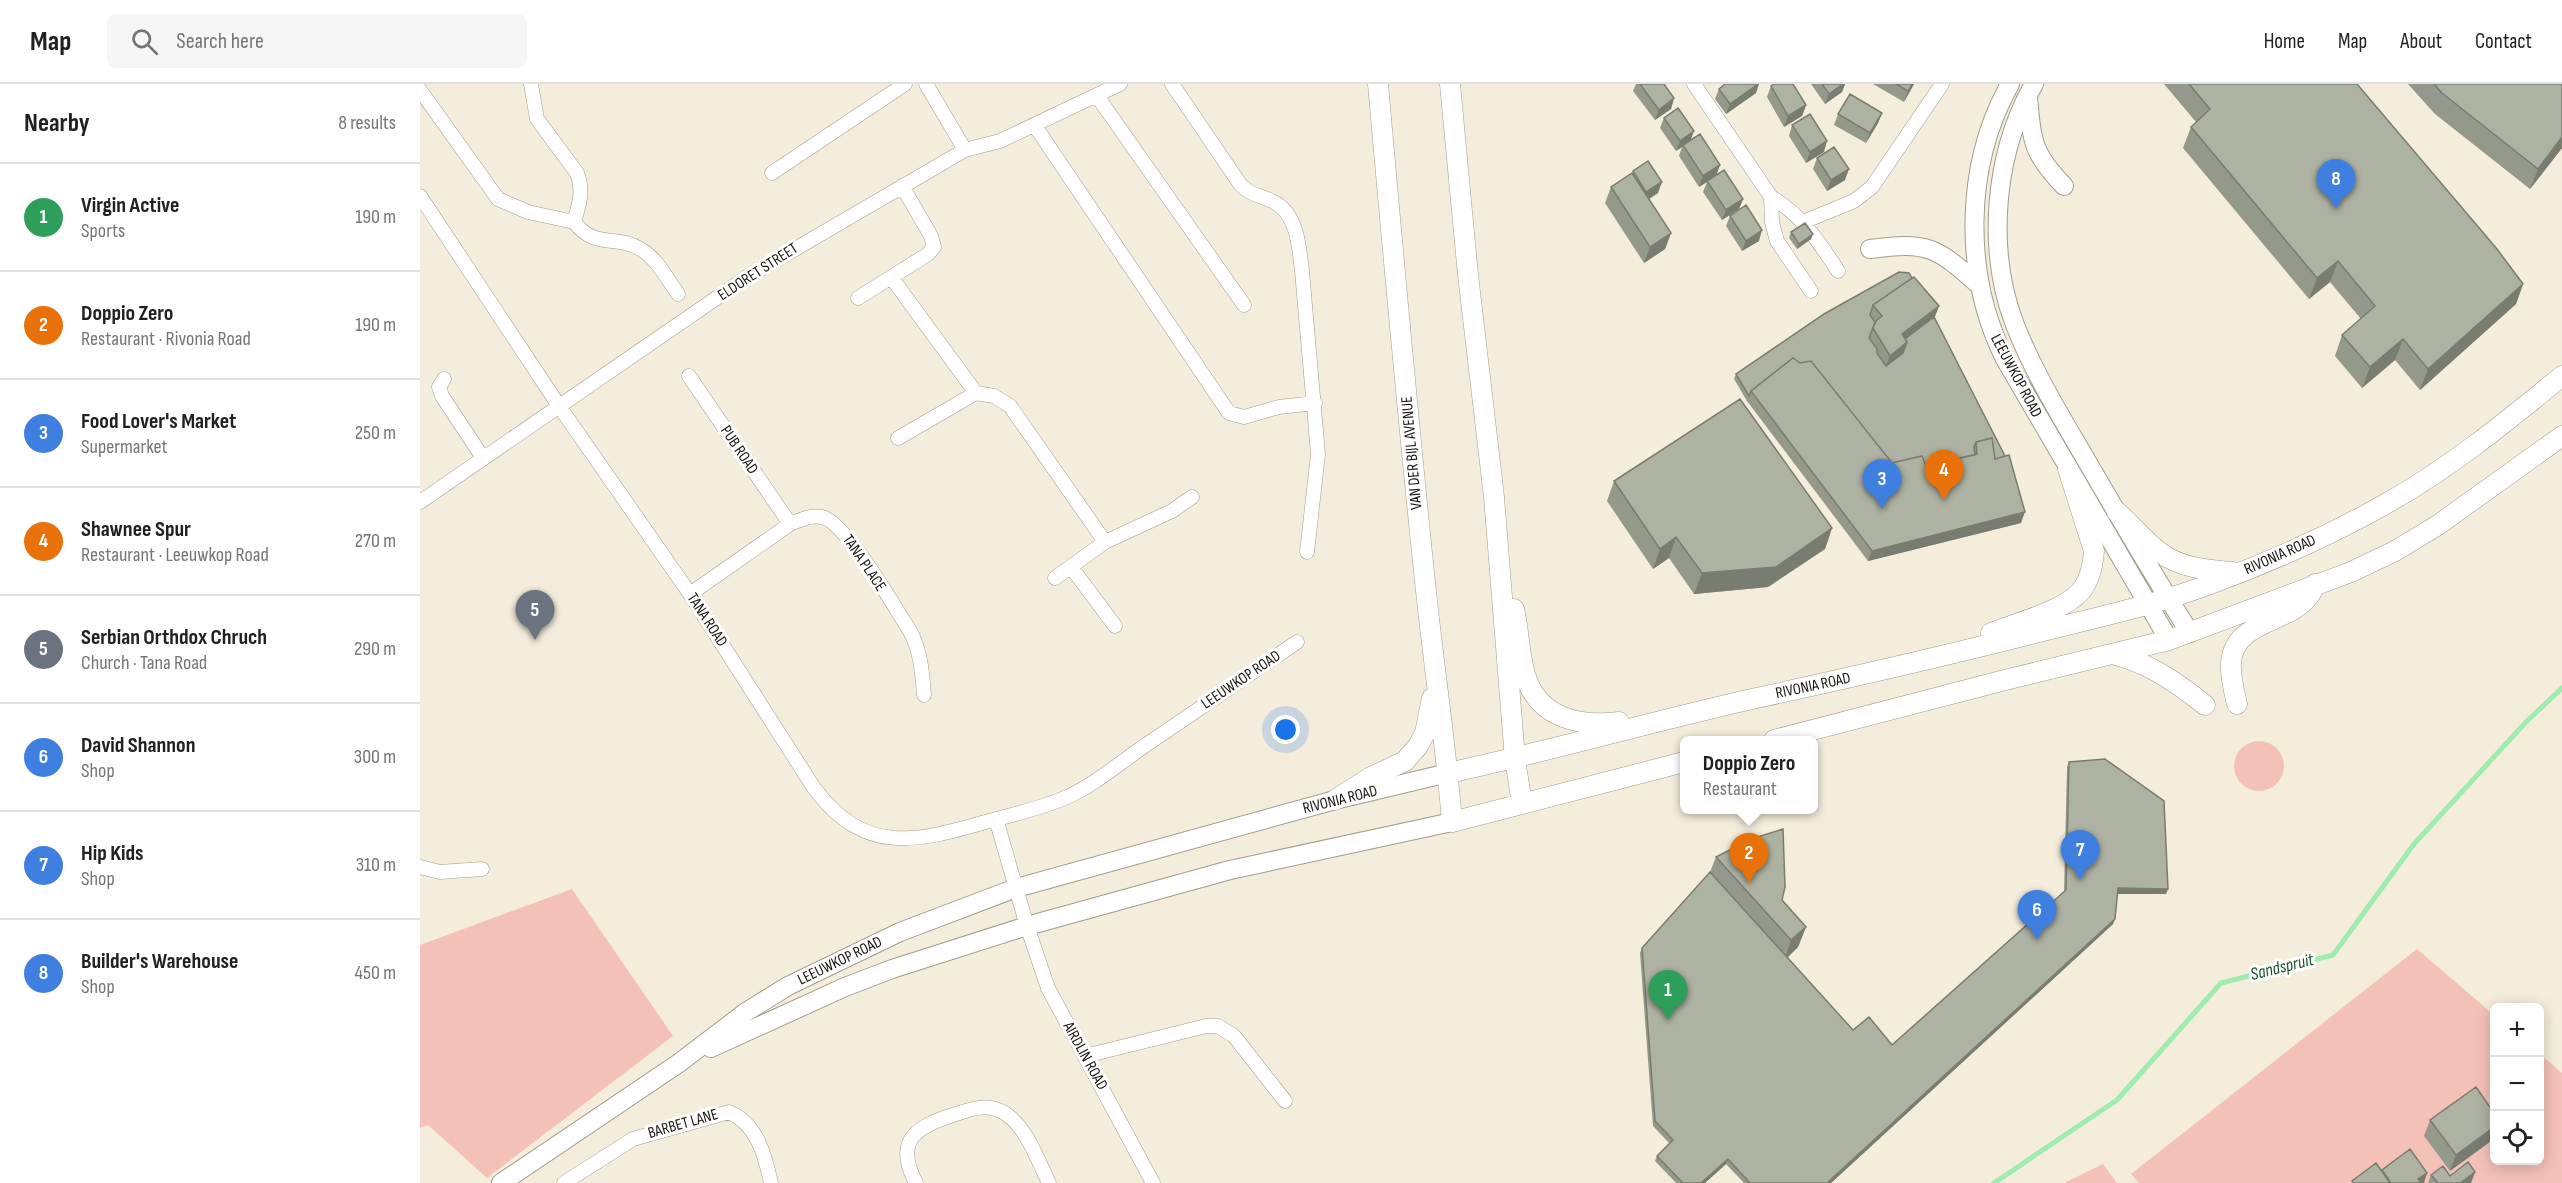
<!DOCTYPE html>
<html lang="en">
<head>
<meta charset="utf-8">
<style>
	body { margin:0; font-family:"Sofia Sans Condensed",sans-serif; background:#f6f6f6; color:#202124 }
	.controls { position:absolute; right:18px; bottom:18px; display:grid; overflow:hidden; border-radius:9px; box-shadow:0 3px 15px #0003 }
	.controls button { width:54px; height:54px; display:grid; place-items:center; padding:0; border:0; border-bottom:2px solid #e0e0e0; background:#fff; color:#202124; font:30px sans-serif }
	.you { position:absolute; left:866px; top:646px; width:21px; height:21px; margin:-15px; border:4px solid #fff; border-radius:50%; background:#1a73e8; box-shadow:0 0 0 9px #1a73e833 }
	.badge { display:grid; place-items:center; width:39px; height:39px; border-radius:50%; background:#0f766e; color:#fff; font-size:20px; font-weight:700 }
	.pin { position:absolute; translate:-50% -50px; filter:drop-shadow(0 2px 3px #0008) }
	.pin::after { content:''; position:absolute; top:32px; width:21px; height:18px; background:inherit; clip-path:polygon(0 0,100% 0,50% 100%) }
	.popup { position:absolute; left:1260px; top:652px; width:138px; height:78px; box-sizing:border-box; display:grid; place-content:center; border-radius:9px; background:#fff; filter:drop-shadow(0 2px 4px #0005); font-size:20px; white-space:nowrap; color:#757577 }
	.popup b { font-size:22px; color:#202124 }
	.popup::after { content:''; position:absolute; left:50%; top:100%; margin-left:-12px; border:12px solid transparent; border-top-color:#fff }
	.list { margin:0; padding:0; list-style:none }
	h2 { display:flex; justify-content:space-between; align-items:center; height:78px; margin:0; padding:0 24px; font-size:26px }
	h2 small { font-size:20px; font-weight:400; color:#757577 }
	.list li { display:grid; grid-template-columns:39px 1fr auto; gap:18px; align-items:center; box-sizing:border-box; height:108px; padding:0 24px; border-top:2px solid #e0e0e0 }
	.list b { display:block; font-size:22px; white-space:nowrap }
	.list p { margin:0; font-size:20px; white-space:nowrap; color:#757577 }
	.list em { font-size:20px; font-style:normal; color:#757577 }
	.icon { flex:none; width:33px; height:33px; fill:none; stroke:currentColor; stroke-width:2; stroke-linecap:round; stroke-linejoin:round }
	.map { position:relative; flex:none; width:2142px; height:1099px; overflow:hidden }
	header { display:flex; align-items:center; gap:36px; box-sizing:border-box; height:84px; padding:0 30px; background:#fff; border-bottom:2px solid #e0e0e0 }
	header strong { font-size:28px }
	nav { display:flex; gap:33px; margin-inline-start:auto; font-size:21px }
	.search { width:420px; height:54px; background:#f6f6f6; display:flex; align-items:center; gap:15px; box-sizing:border-box; padding:0 21px; border-radius:9px; color:#757577; font-size:22px }
	main { display:flex }
	aside { flex:1; background:#fff }
	.map>svg:first-child { display:block }
	.green { fill:#f4c1b8 }
	.lines { fill:none; stroke-linecap:round; stroke-linejoin:round }
	.stream { stroke:#9eecb0; stroke-width:5 }
	.minor-casing { stroke:#a29c8c; stroke-width:15 }
	.tertiary-casing { stroke:#a29c8c; stroke-width:20 }
	.secondary-casing { stroke:#a29c8c; stroke-width:21 }
	.minor { stroke:#fff; stroke-width:14 }
	.tertiary { stroke:#fff; stroke-width:18 }
	.secondary { stroke:#fff; stroke-width:20 }
	.wall { fill:#95998b }
	.shaded-wall { fill:#797d71 }
	.building { fill:#adb2a2; stroke:#797d71; stroke-width:1.5 }
	.labels { text-anchor:middle; dominant-baseline:central; stroke-width:6; stroke-linejoin:round; paint-order:stroke }
	.street-label { font-size:16px; fill:#16130e; stroke:#fff }
	.water-label { font-size:18px; font-style:italic; fill:#1a522c; stroke:#fff }
</style>
</head>
<body>
<header>
<strong>Map</strong>
<div class="search"><svg class="icon" aria-label="search" viewBox="0 0 24 24"><circle cx="10" cy="10" r="6"/><path d="M15 15l6 6"/></svg>Search here</div>
<nav><a>Home</a><a>Map</a><a>About</a><a>Contact</a></nav>
</header>
<main>
<aside>
<h2>Nearby<small>8 results</small></h2>
<ul class="list">
<li><span class="badge" style="background:#2e9e5b">1</span><div><b>Virgin Active</b><p>Sports</p></div><em>190 m</em></li>
<li><span class="badge" style="background:#e8710a">2</span><div><b>Doppio Zero</b><p>Restaurant · Rivonia Road</p></div><em>190 m</em></li>
<li><span class="badge" style="background:#3f7fe0">3</span><div><b>Food Lover's Market</b><p>Supermarket</p></div><em>250 m</em></li>
<li><span class="badge" style="background:#e8710a">4</span><div><b>Shawnee Spur</b><p>Restaurant · Leeuwkop Road</p></div><em>270 m</em></li>
<li><span class="badge" style="background:#6b7280">5</span><div><b>Serbian Orthdox Chruch</b><p>Church · Tana Road</p></div><em>290 m</em></li>
<li><span class="badge" style="background:#3f7fe0">6</span><div><b>David Shannon</b><p>Shop</p></div><em>300 m</em></li>
<li><span class="badge" style="background:#3f7fe0">7</span><div><b>Hip Kids</b><p>Shop</p></div><em>310 m</em></li>
<li><span class="badge" style="background:#3f7fe0">8</span><div><b>Builder's Warehouse</b><p>Shop</p></div><em>450 m</em></li>
</ul>
</aside>
<div class="map">
<svg width="2142" height="1099" viewBox="0 0 2142 1099">
	<rect width="100%" height="100%" fill="#f4eddc"/>
	<path class="green" d="M1814 682a25 25 0 1 1 50 0a25 25 0 1 1-50 0Z
		M152 805 253 952 67 1094 8 1041 0 1044V861Z
		M1997 865 2074 931V1076H2120V970L2142 989V1099H1719L1711 1090Z
		M1683 1080 1697 1099H1644Z"/>
	<g class="lines">
		<path class="stream" d="M1574 1099 1697 1016 1801 899 1913 871 1994 760 2106 638 2142 604"/>
		<g class="minor-casing">
			<path id="minor" d="M111 0 117 35 157 89C164 107 159 121 154 138 177 167 196 149 222 166 237 175 248 196 258 210
				M506 0 545 66
				M752 0 820 100C830 111 839 111 852 117 878 129 879 163 882 187L898 370 887 468
				M1274 0 1351 113C1381 130 1399 158 1418 187
				M0 6 78 115 108 128 154 138
				M677 12 824 221
				M615 42 809 329 824 333 859 323 895 319
				M352 89 485 0
				M0 112 139 322 270 510 394 704C445 772 496 758 569 737 595 730 622 724 647 713 674 701 698 680 723 663 774 628 825 593 877 558
				M1351 113 1352 138 1357 157 1391 207
				M1383 138 1434 117 1452 103 1522 0
				M471 193 556 309 574 312 590 322 685 458
				M438 214 508 170 514 163 511 152 482 102
				M269 292 370 440
				M24 295 19 303 22 312 63 374
				M478 354 556 309
				M0 418 327 193 545 66 580 57 700 0
				M651 483 695 542
				M635 494 685 458 752 427 772 413
				M270 510 370 440C380 436 390 431 402 433 426 438 475 524 490 547 501 568 502 587 504 611
				M576 735 607 842 628 904 733 1099
				M0 783 20 788 62 785
				M665 972 786 942H798L814 952 865 1017
				M144 1099 213 1055 309 1028C337 1040 345 1071 351 1099
				M496 1099C474 1057 495 1043 533 1031 551 1025 569 1018 586 1030 607 1044 618 1077 629 1099"/>
		</g>
		<g class="tertiary-casing">
			<path id="tertiary" d="M1590 0C1544 82 1543 191 1585 275L1749 556
				M1614 0C1574 70 1566 166 1595 241 1615 292 1645 339 1672 386 1704 441 1736 495 1770 549
				M1608 13C1612 57 1612 69 1644 102
				M1450 165C1509 157 1516 163 1560 202
				M291 964 425 903 472 885 607 842 810 786 1032 738
				M81 1099 259 979 326 928 368 902 480 848 596 804 915 716 1028 689"/>
		</g>
		<g class="secondary-casing">
			<path id="secondary" d="M958 0C973 169 988 338 1006 507 1014 584 1026 661 1032 738L1264 678
				M1030 0 1048 191 1074 413 1095 675 1102 720
				M1697 428C1711 440 1723 455 1738 467 1759 484 1787 486 1813 488
				M1094 525C1099 546 1099 569 1105 590 1117 634 1159 643 1199 638
				M1571 549C1596 539 1644 527 1661 507 1670 496 1673 480 1674 467L1648 385
				M1696 571C1731 580 1757 599 1785 621
				M1817 620C1814 607 1810 592 1811 579 1814 536 1868 540 1889 512 1892 509 1893 504 1895 500
				M1354 656 1585 596 1749 556 1931 488 1975 467 2018 441 2142 352
				M1028 689C1130 667 1230 638 1332 615 1424 595 1516 574 1607 551 1669 535 1733 522 1793 499 1850 478 1908 452 1962 422 2027 386 2085 339 2142 292
				M915 716 951 693 985 677 998 662 1005 649 1012 614"/>
		</g>
		<use href="#minor" class="minor"/>
		<use href="#tertiary" class="tertiary"/>
		<use href="#secondary" class="secondary"/>
	</g>
	<path class="wall" d="M1216 0H1244L1254 14 1251 25 1235 36 1213 7Z
		M1391 0H1425L1422 8 1405 20Z
		M1453 0H1494L1484 18Z
		M1744 0H1937L2103 200 2096 220 2000 306 1975 276 1942 304 1915 272 1922 251 1941 235 1910 198 1889 215 1763 64 1771 43 1776 38Z
		M1988 0H2142V64L2110 105 2015 30Z
		M1351 2 1386 21 1382 32 1364 43 1347 13Z
		M1299 5 1336 9 1306 30 1295 15Z
		M1462 29 1458 39 1446 59 1414 41 1418 30Z
		M1244 34 1300 81 1296 91 1323 115 1319 125 1302 136 1283 108 1287 98 1279 103 1259 72 1262 63 1256 67 1240 44Z
		M1372 41 1404 68 1386 79 1369 52Z
		M1397 74 1425 96 1407 107 1393 85Z
		M1213 87 1238 109 1229 115 1251 149 1245 165 1224 179 1185 119 1191 103 1212 90Z
		M1310 132 1339 157 1322 167 1306 142Z
		M1371 148 1391 155 1377 165 1369 154Z
		M1479 188 1515 234 1601 439 1448 477 1327 317 1314 295 1316 290Z
		M1194 397 1412 444 1405 465 1348 503 1274 510 1249 474 1233 485 1187 417Z
		M1649 678 1748 805 1746 810H1697L1695 835 1693 840 1411 1099H1324L1306 1080 1285 1099H1256L1235 1077 1237 1072 1250 1060 1233 1042 1220 869 1222 864 1290 788 1296 773 1362 816 1386 843 1378 863 1367 873 1433 946 1472 961 1644 808 1647 683Z
		M2074 1029 2030 1087 2004 1052 2010 1036Z
		M2055 1088 2051 1099H2008L2011 1091 2030 1092Z"/>
	<path class="shaded-wall" d="M1338 0H1339L1336 9 1306 30 1310 20Z
		M1423 0H1425L1422 8 1405 20 1409 10Z
		M1492 0H1494L1484 18 1488 7Z
		M1254 14 1251 25 1235 36 1239 26Z
		M1386 21 1382 32 1364 43 1368 32Z
		M1462 29 1458 39 1446 59 1450 49Z
		M1274 47 1270 58 1263 61 1262 63 1256 67 1260 57Z
		M2142 53V64L2110 105 2118 85Z
		M1407 57 1404 68 1386 79 1390 68Z
		M1300 81 1296 92 1279 103 1283 92Z
		M1429 85 1425 96 1407 107 1411 96Z
		M1242 98 1238 109 1223 119 1226 108Z
		M1323 115 1319 125 1302 136 1306 126Z
		M1342 146 1339 157 1322 167 1326 157Z
		M1251 149 1245 165 1224 179 1230 163Z
		M1393 150 1391 155 1377 165 1379 160Z
		M1918 177 1910 198 1889 215 1897 194Z
		M2103 200 2096 220 2000 306 2008 285Z
		M1519 222 1513 238 1480 263 1482 250Z
		M1983 255 1975 276 1942 304 1950 283Z
		M1487 258 1481 274 1464 287 1470 272Z
		M1605 428 1601 439 1448 477 1452 467Z
		M1412 444 1405 465 1348 503 1274 510 1282 489Z
		M1256 453 1249 474 1233 485 1240 465Z
		M1698 804 1748 805 1746 810H1696Z
		M1695 835 1693 840 1411 1099H1407Z
		M1386 843 1378 863 1364 877 1371 856Z
		M2074 1043V1055L2030 1087 2036 1071Z
		M1308 1075 1306 1080 1285 1099H1281Z
		M2055 1088 2051 1099H2040Z
		M2007 1089 2004 1099H1997L1998 1095Z"/>
	<path class="building" d="M1220 0H1244L1254 14 1239 26Z
		M1305 0H1338L1310 20 1299 5Z
		M1354 0H1373L1386 21 1368 32 1351 2Z
		M1402 0H1423L1409 10Z
		M1476 0H1492L1488 7Z
		M1769 0H1937L2077 165 2103 200 2008 285 1983 255 1950 283 1922 251 1955 222 1918 177 1897 194 1771 43 1790 25Z
		M2014 0H2142V53L2118 85 2022 9Z
		M1430 10 1462 29 1450 49 1418 30Z
		M1258 24 1274 47 1260 57 1244 34Z
		M1390 30 1407 57 1390 68 1372 41Z
		M1280 50 1300 81 1283 92 1263 61Z
		M1414 63 1429 85 1411 96 1397 74Z
		M1228 77 1242 98 1226 108 1213 87Z
		M1304 86 1323 115 1306 126 1287 97Z
		M1212 89 1251 149 1230 163 1191 103Z
		M1326 121 1342 146 1326 157 1310 132Z
		M1385 139 1393 150 1379 160 1371 148Z
		M1479 188 1489 189 1492 194 1453 221 1450 231 1455 238 1449 254 1457 265V269L1466 282 1483 269 1487 258 1485 255 1514 233 1585 372 1575 375 1572 354 1556 358 1554 363 1555 371 1506 382 1502 372 1472 379 1391 277 1380 279 1373 274 1331 307 1329 312 1316 290 1404 230Z
		M1494 193 1519 222 1482 250 1487 258 1470 272 1453 244 1456 237 1462 232 1453 221Z
		M1373 274 1380 279 1391 277 1472 379 1502 372 1506 382 1557 370 1556 358 1572 354 1575 375 1589 371 1605 428 1452 467 1331 307Z
		M1320 315 1412 444 1356 483 1282 489 1256 453 1240 465 1194 397Z
		M1685 675 1744 717 1748 805 1698 804 1695 835 1407 1099H1330L1308 1075 1281 1099H1263L1237 1072 1253 1056 1235 1037 1222 864 1290 788 1433 946 1449 933 1472 961 1646 806 1649 678Z
		M1363 745 1365 803 1362 816 1386 843 1371 856 1296 773 1331 755Z
		M2056 1003 2074 1029V1043L2036 1071 2010 1036Z
		M1990 1065 2007 1089 1998 1095 2001 1099H1971L1962 1086Z
		M2048 1078 2055 1088 2040 1099H2018L2011 1091 2023 1082 2030 1092Z
		M1956 1079 1970 1099H1933L1932 1097Z"/>
	<g class="labels">
		<g class="street-label">
			<text transform="translate(338 188) rotate(-33)">ELDORET STREET</text>
			<text transform="translate(1596 292) rotate(62)">LEEUWKOP ROAD</text>
			<text transform="translate(319 366) rotate(56)">PUB ROAD</text>
			<text transform="translate(992 369) rotate(-95)">VAN DER BIJL AVENUE</text>
			<text transform="translate(1860 471) rotate(-24)">RIVONIA ROAD</text>
			<text transform="translate(444 479) rotate(56)">TANA PLACE</text>
			<text transform="translate(287 536) rotate(57)">TANA ROAD</text>
			<text transform="translate(821 596) rotate(-34)">LEEUWKOP ROAD</text>
			<text transform="translate(1393 602) rotate(-12)">RIVONIA ROAD</text>
			<text transform="translate(920 716) rotate(-14)">RIVONIA ROAD</text>
			<text transform="translate(420 877) rotate(-26)">LEEUWKOP ROAD</text>
			<text transform="translate(665 972) rotate(61)">AIRDLIN ROAD</text>
			<text transform="translate(263 1040) rotate(-16)">BARBET LANE</text>
		</g>
		<g class="water-label">
			<text transform="translate(1862 883) rotate(-14)">Sandspruit</text>
		</g>
	</g>
</svg>
<div class="controls">
<button>+</button>
<button>−</button>
<button><svg class="icon" aria-label="locate" viewBox="0 0 24 24"><circle cx="12" cy="12" r="6"/><path d="M12 2v4M12 18v4M2 12h4M18 12h4"/></svg></button>
</div>
<div class="you"></div>
<div class="pin badge" style="left:1248px;top:936px;background:#2e9e5b">1</div>
<div class="pin badge" style="left:1329px;top:799px;background:#e8710a">2</div>
<div class="popup"><b>Doppio Zero</b>Restaurant</div>
<div class="pin badge" style="left:1462px;top:425px;background:#3f7fe0">3</div>
<div class="pin badge" style="left:1524px;top:416px;background:#e8710a">4</div>
<div class="pin badge" style="left:115px;top:556px;background:#6b7280">5</div>
<div class="pin badge" style="left:1617px;top:856px;background:#3f7fe0">6</div>
<div class="pin badge" style="left:1660px;top:796px;background:#3f7fe0">7</div>
<div class="pin badge" style="left:1916px;top:125px;background:#3f7fe0">8</div>
</div>
</main>
</body>
</html>
